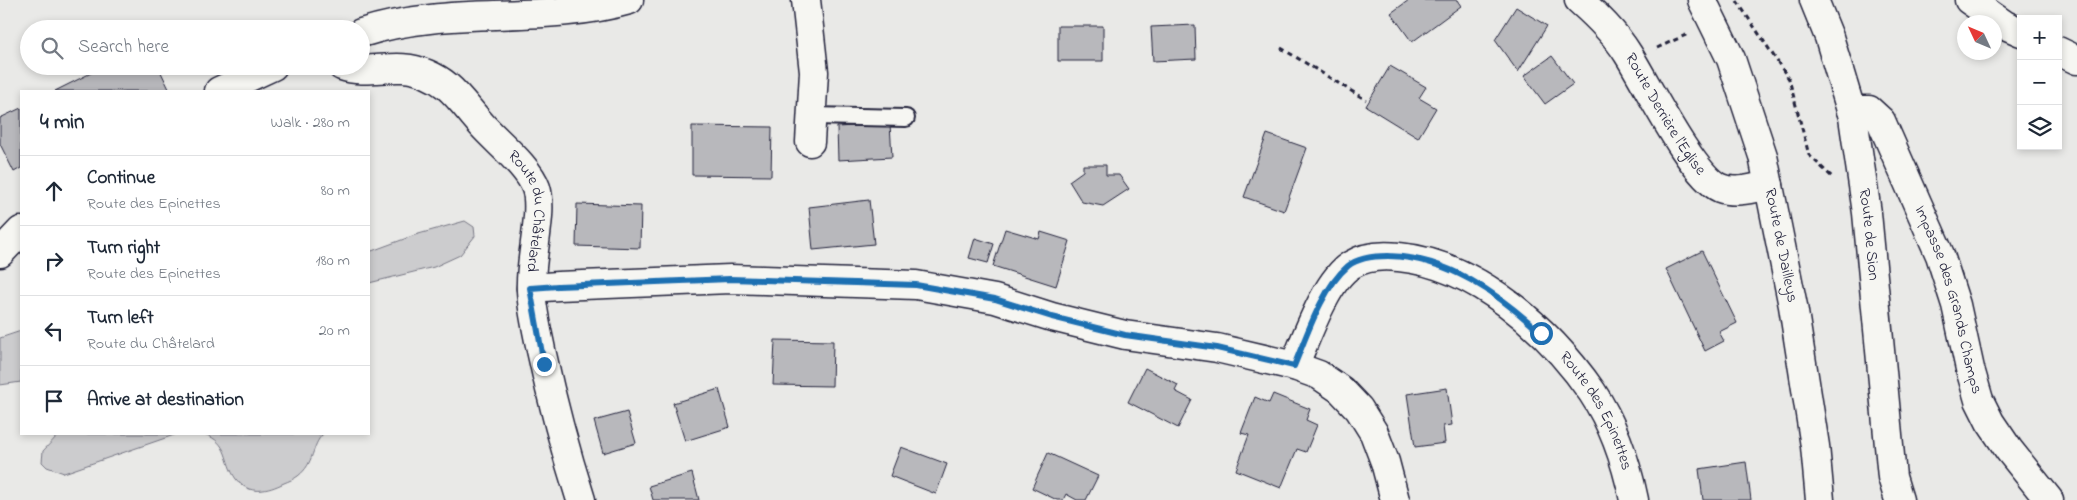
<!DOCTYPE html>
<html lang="en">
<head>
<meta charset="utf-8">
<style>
	body { margin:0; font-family:"Indie Flower",sans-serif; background:#f2f2f3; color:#1f2937 }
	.controls { position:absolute; right:15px; top:15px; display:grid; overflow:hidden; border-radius:0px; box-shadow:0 2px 8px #0003 }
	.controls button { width:45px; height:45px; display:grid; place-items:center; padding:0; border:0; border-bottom:1px solid #e0e1e3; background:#fff; color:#1f2937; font:25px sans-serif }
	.compass { position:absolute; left:1957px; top:15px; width:45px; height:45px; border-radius:50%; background:#fff; box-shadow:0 2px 8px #0003; rotate:314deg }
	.stop { position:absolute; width:15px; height:15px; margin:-11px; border:4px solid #1f6fb2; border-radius:50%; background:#fff }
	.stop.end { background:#1f6fb2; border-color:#fff; box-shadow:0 1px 5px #0008 }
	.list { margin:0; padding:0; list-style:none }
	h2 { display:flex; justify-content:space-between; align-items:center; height:65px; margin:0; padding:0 20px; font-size:21px }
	h2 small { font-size:16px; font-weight:400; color:#747a83 }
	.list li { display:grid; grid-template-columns:32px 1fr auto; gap:15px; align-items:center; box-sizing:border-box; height:70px; padding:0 20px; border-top:1px solid #e0e1e3 }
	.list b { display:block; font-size:19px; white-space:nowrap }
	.list p { margin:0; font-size:16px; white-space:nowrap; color:#747a83 }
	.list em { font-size:16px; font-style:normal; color:#747a83 }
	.icon { flex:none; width:28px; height:28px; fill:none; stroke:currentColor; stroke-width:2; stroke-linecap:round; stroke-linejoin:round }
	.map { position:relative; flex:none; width:2077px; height:500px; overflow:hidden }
	.search { position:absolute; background:#fff; box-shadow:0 2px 8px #0003; left:20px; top:20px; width:350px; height:55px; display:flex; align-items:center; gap:12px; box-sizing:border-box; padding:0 18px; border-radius:28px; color:#747a83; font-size:19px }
	.panel { position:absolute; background:#fff; box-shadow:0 2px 8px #0003; left:20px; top:90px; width:350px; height:345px; border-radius:0px }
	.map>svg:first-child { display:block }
	.green { fill:#ccccce; stroke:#777784 }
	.building { fill:#b8b8bc; stroke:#22223b }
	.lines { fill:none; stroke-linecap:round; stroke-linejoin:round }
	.service-casing { stroke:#22223b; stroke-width:20 }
	.minor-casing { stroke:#22223b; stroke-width:31 }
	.secondary-casing { stroke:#22223b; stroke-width:31 }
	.path { stroke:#22223b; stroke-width:3; stroke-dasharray:5 4; stroke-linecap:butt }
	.service { stroke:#f6f6f2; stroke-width:16 }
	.minor { stroke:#f6f6f2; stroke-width:28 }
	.secondary { stroke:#f6f6f2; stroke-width:28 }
	.route { stroke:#1f6fb2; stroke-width:6 }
	.labels { text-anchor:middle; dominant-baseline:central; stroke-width:4; stroke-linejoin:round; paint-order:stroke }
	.street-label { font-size:16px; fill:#22223b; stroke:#f6f6f2 }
</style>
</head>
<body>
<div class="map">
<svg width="2077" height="500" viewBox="0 0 2077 500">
	<rect width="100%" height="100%" fill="#e9e9e7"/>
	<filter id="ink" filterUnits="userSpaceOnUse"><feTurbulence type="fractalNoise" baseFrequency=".02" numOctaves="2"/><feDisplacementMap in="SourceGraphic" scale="10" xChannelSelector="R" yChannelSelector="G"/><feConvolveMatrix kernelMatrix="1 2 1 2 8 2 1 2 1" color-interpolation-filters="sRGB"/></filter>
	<g filter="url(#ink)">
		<path class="green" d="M465 221 474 227 475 236 460 255 434 267 369 283V252L415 235Z
			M21 331V382L0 385V338Z
			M59 434H177L64 473 47 467 42 462 43 451Z
			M204 434H323C311 446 315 463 298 476 294 479 289 481 284 483 268 491 249 496 236 479 223 461 230 443 204 434Z"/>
		<path class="building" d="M1409 0H1457L1461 6 1412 42 1391 13Z
			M1516 7 1547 26 1518 72 1495 40Z
			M1195 25 1196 59 1153 61 1151 27Z
			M1058 26H1103V61H1058Z
			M1552 56 1573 84 1545 104 1524 76Z
			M105 66H158L170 91H55Z
			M1390 66 1426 87 1419 98 1436 108 1418 138 1366 106Z
			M21 108V168L14 172 0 144V118Z
			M890 124 892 157 838 160 837 127Z
			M692 126 772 127 771 176 692 175Z
			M1267 134 1307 148 1284 211 1244 197Z
			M1083 165H1106V175H1119L1129 189 1103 206 1082 202 1069 181 1083 171Z
			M869 200 874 244 813 250 809 207Z
			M577 204 641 206 640 248 576 246Z
			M1005 229 1039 239 1041 232 1070 241 1056 286 993 266Z
			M975 238 994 244 988 263 969 258Z
			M1702 251 1737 323 1719 332 1724 341 1705 351 1666 269Z
			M775 340 833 341 832 386 773 385Z
			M1145 368 1178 385 1175 391 1192 400 1178 428 1128 402Z
			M1447 388 1452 425 1443 426 1445 443 1415 447 1407 394Z
			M719 389 730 427 685 441 673 403Z
			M1273 394 1310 409 1306 420 1317 425 1306 452 1297 449 1281 488 1236 470 1249 435 1241 433 1255 397 1269 403Z
			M627 412 636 443 603 453 594 421Z
			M901 447 947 464 936 494 890 476Z
			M1048 453 1098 476 1086 500H1077L1066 494 1063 500H1057L1032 488Z
			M1746 462 1751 500H1703L1699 469Z
			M692 473 699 500H653L649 486Z"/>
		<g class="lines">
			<g class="service-casing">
				<path id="service" d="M813 116 906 118"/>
			</g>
			<g class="minor-casing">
				<g id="minor">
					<path d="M806 0 814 72 810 142"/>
					<path id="s1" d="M1579 0C1597 16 1615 33 1628 54 1646 82 1692 176 1720 188 1735 194 1754 188 1769 185"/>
					<path id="s2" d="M1702 0 1731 59 1763 156 1793 306 1815 446 1820 500"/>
					<path d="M1969 0 2005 25 2021 32"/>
					<path d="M361 33C450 4 542 25 629 0"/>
					<path d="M2058 51 2077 60"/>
					<path id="s3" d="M342 66C371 76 396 60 427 74 434 77 441 81 447 86 460 97 470 112 482 125 497 142 529 167 536 188 544 212 529 261 531 290 532 310 537 330 541 350 552 401 565 450 581 500"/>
					<path d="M219 91 273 66"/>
					<path id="s4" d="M1851 110H1869L1881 121 1940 255 1956 305 1970 369 1979 400 1990 422 2009 450 2049 500"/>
					<path d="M0 253 21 231"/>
					<path d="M531 288 558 286 730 279 916 285 995 299 1052 317 1125 335 1217 348 1294 366 1319 375 1341 390 1359 409 1374 433 1385 462 1395 500"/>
					<path id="s5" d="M1294 366C1306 339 1326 280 1351 265 1365 256 1382 255 1399 257 1476 264 1549 330 1592 392 1614 425 1626 461 1634 500"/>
				</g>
			</g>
			<g class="secondary-casing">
				<g id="secondary">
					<path id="s6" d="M1814 0 1829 37 1853 117 1867 213 1892 477 1899 500"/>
				</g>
			</g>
			<path class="path" d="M1737 1 1789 79 1809 155 1832 177
				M1281 48 1366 100
				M1657 48 1688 34"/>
			<use href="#service" class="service"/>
			<use href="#minor" class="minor"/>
			<use href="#secondary" class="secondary"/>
		</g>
	</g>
	<g class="lines" filter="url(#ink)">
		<path class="route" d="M544 364 530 288 558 286 730 279 916 285 995 299 1052 317 1125 335 1217 348 1294 366C1307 335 1322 288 1348 266 1359 257 1375 256 1388 256 1448 257 1499 294 1541 333"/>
	</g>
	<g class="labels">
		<g class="street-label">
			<text stroke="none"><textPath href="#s1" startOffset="144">Route Derrière l'Eglise</textPath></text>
			<text stroke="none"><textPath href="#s3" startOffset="266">Route du Châtelard</textPath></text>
			<text stroke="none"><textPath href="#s6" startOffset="242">Route de Sion</textPath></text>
			<text stroke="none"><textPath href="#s2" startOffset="259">Route de Dailleys</textPath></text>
			<text stroke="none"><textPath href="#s4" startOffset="226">Impasse des Grands Champs</textPath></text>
			<text stroke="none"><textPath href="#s5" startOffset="428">Route des Epinettes</textPath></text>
		</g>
	</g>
</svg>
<div class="controls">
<button>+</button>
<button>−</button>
<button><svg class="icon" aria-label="layers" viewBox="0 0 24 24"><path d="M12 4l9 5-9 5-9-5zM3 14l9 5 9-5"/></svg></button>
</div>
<svg class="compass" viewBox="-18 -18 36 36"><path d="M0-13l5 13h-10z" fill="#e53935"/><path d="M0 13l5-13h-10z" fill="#747a83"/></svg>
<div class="stop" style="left:1541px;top:333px"></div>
<div class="stop end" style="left:544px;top:364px"></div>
<div class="search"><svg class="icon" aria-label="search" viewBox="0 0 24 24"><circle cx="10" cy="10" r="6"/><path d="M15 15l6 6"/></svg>Search here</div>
<section class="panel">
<h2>4 min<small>Walk · 280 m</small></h2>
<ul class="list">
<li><svg class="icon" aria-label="ahead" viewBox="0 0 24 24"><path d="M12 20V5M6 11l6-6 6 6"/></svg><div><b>Continue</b><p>Route des Epinettes</p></div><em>80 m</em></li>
<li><svg class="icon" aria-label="right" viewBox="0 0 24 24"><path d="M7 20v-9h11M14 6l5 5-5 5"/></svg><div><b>Turn right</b><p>Route des Epinettes</p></div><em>180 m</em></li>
<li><svg class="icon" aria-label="left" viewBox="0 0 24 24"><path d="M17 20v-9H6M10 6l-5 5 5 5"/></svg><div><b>Turn left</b><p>Route du Châtelard</p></div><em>20 m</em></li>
<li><svg class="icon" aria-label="arrive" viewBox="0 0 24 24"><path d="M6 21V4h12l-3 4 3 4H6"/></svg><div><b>Arrive at destination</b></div></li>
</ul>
</section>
</div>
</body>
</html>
